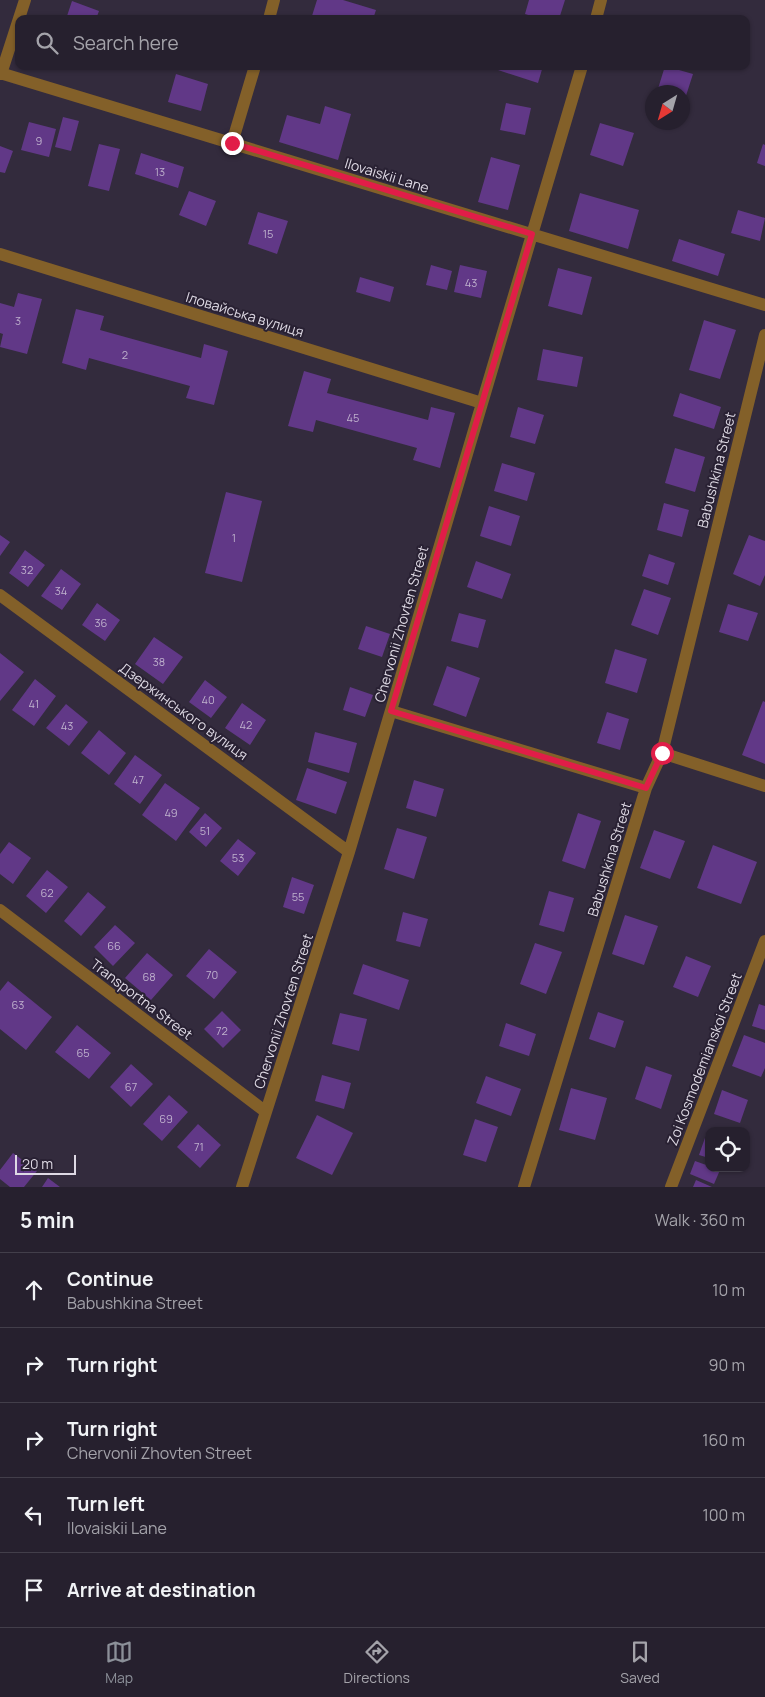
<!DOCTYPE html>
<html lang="en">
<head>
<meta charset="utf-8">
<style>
	body { margin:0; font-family:Manrope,sans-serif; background:#322d3a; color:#f1f3f6 }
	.controls { position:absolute; right:15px; bottom:15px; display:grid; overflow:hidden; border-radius:10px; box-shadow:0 1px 4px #0004 }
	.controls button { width:45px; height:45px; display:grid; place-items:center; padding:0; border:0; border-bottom:1px solid #423e4a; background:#26202e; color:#f1f3f6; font:25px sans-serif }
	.compass { position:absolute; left:645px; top:85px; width:45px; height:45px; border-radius:50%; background:#26202e; box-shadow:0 1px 4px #0004; rotate:217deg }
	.scale { position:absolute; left:15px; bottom:12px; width:61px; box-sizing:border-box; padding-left:5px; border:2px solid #ded9e4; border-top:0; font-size:14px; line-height:18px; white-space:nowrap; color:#ded9e4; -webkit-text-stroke:4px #292133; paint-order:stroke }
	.stop { position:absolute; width:15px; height:15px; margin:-11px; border:4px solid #e11d48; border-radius:50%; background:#fff }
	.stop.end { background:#e11d48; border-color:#fff; box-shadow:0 1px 5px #0008 }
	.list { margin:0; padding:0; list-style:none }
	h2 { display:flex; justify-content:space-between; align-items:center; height:65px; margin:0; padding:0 20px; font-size:21px }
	h2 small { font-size:16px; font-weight:400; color:#a4a3aa }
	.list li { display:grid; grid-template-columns:32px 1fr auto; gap:15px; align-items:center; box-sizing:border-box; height:75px; padding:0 20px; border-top:1px solid #423e4a }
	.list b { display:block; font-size:19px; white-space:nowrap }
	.list p { margin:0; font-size:16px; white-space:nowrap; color:#a4a3aa }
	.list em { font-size:16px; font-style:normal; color:#a4a3aa }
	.icon { flex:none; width:28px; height:28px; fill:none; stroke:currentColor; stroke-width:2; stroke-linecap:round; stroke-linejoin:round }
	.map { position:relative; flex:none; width:765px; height:1187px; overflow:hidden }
	.search { position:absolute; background:#26202e; box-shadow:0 1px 4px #0004; left:15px; right:15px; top:15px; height:55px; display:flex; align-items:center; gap:12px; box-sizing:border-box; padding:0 18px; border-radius:10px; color:#a4a3aa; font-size:19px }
	.sheet { height:440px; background:#26202e }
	nav { display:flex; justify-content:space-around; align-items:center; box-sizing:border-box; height:70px; border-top:1px solid #423e4a; background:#26202e; font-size:14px; color:#a4a3aa }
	nav a { display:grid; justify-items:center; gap:2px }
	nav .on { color:#8c9099 }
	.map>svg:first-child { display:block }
	.building { fill:#613887 }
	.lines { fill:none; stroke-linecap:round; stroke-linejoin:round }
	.minor { stroke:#836029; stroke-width:12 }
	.route { stroke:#e11d48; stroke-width:6 }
	.labels { text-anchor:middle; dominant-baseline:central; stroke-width:4; stroke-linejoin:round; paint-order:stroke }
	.number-label { font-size:11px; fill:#bfb1cd }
	.street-label { font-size:14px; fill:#ded9e4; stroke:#292133 }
</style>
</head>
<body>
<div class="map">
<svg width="765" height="1187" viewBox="0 0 765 1187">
	<rect width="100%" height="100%" fill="#332b3d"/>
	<path class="building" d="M317 0H343L376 10 373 19H311Z
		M529 0H565L559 19H541L525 14Z
		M72 1 99 11 96 19H66Z
		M496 66H543L538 83 495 69Z
		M665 66 693 74 683 105 682 92H657Z
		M176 74 208 84 201 111 168 102Z
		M506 103 531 108 525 135 500 130Z
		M325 106 351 114 338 160 279 142 287 115 320 124Z
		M63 117 79 121 71 151 55 147Z
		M29 122 56 129 49 157 21 150Z
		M600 123 634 133 623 166 590 155Z
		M99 144 120 149 109 191 88 186Z
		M763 144 765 145V166L757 163Z
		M0 146 13 151 5 173 0 172Z
		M141 153 184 167 178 188 135 174Z
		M491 157 520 165 508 210 478 202Z
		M189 191 216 201 206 226 179 215Z
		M580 193 639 210 628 249 569 231Z
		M738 210 765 218 760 241 731 233Z
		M258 212 288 221 277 254 248 244Z
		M679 239 725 254 718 276 672 261Z
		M431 265 452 271 447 290 426 285Z
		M460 265 487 271 481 298 454 292Z
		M558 268 592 277 582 315 548 306Z
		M360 277 394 287 390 302 356 292Z
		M18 293 42 299 27 354 0 347 3 334 0 333V303L14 307Z
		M76 309 104 316 100 330 201 358 204 344 228 351 214 405 186 398 190 386 89 358 86 370 62 363Z
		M704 320 736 330 720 379 689 370Z
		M543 349 583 357 577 387 537 380Z
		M304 371 331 379 327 393 428 420 431 407 455 413 440 468 413 460 417 448 316 420 313 432 288 426Z
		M680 393 721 407 714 429 673 416Z
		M518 407 544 415 535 444 510 437Z
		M675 448 705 457 695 492 665 483Z
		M502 463 535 473 527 501 494 491Z
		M226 492 262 501 242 582 205 573Z
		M664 503 689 510 682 537 657 530Z
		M489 506 520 516 511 546 480 536Z
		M0 535 10 542 0 556Z
		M749 535 765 541V575L760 586 733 574Z
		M25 550 45 565 28 587 9 573Z
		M649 554 675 563 668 585 642 576Z
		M476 561 511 574 502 599 467 587Z
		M61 569 81 584 62 610 41 596Z
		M644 589 671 598 658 635 631 625Z
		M97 603 120 620 105 641 82 625Z
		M728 604 758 613 748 641 719 632Z
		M459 613 486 620 478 648 451 641Z
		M366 626 390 634 382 657 358 649Z
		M154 637 183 657 163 684 135 664Z
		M615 649 647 659 637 693 605 683Z
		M0 653 24 672 0 701Z
		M447 666 480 678 466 717 433 705Z
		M35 679 56 696 34 726 12 710Z
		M205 680 227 697 211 718 189 702Z
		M350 687 373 695 365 717 343 710Z
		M763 701 765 702V764L742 755Z
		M242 703 266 720 250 745 225 728Z
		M66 704 88 722 69 746 46 728Z
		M607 712 629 719 620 750 597 743Z
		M99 730 126 753 109 775 81 753Z
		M315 732 357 743 349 773 308 762Z
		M135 755 162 775 140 804 114 784Z
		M307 768 347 782 336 814 296 800Z
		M414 780 444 789 436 817 406 808Z
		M165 783 200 808 176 841 142 815Z
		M205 813 222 828 206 847 189 832Z
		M578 813 601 821 585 869 562 861Z
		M397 828 427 837 414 879 384 869Z
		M654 830 685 841 670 879 640 868Z
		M238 839 256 853 238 876 220 861Z
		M9 842 31 858 13 884 0 874V854Z
		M713 845 757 862 741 904 697 888Z
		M47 870 68 887 46 913 26 896Z
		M292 877 314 885 304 914 283 907Z
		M549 891 574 898 564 932 539 925Z
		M88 892 106 907 81 936 64 921Z
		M403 912 428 919 420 947 396 941Z
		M625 915 658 926 644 965 612 954Z
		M115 925 135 943 113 966 94 947Z
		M535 943 562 952 546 994 520 984Z
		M209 949 237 972 214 999 186 976Z
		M147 953 173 975 151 1000 125 978Z
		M686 956 711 966 698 997 673 987Z
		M363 964 409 980 399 1010 353 994Z
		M8 981 52 1017 26 1050 0 1029V991Z
		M759 1004 765 1006V1030L752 1026Z
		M222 1011 241 1030 223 1048 204 1029Z
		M598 1012 624 1021 615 1048 589 1039Z
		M340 1013 367 1019 359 1051 332 1044Z
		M506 1023 536 1034 529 1056 499 1046Z
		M77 1025 111 1053 89 1079 55 1052Z
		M744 1035 765 1043V1068L761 1077 732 1066Z
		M131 1064 153 1084 131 1107 110 1087Z
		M646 1066 672 1075 661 1109 635 1099Z
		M322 1075 351 1083 344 1109 315 1101Z
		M486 1076 521 1089 511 1116 476 1103Z
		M571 1088 607 1098 595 1140 559 1130Z
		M722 1090 748 1100 740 1123 714 1114Z
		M169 1095 188 1112 162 1141 143 1124Z
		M317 1115 353 1133 332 1175 296 1158Z
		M475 1119 498 1127 486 1162 463 1155Z
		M198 1124 221 1145 200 1168 177 1147Z
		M706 1135 709 1136V1158L699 1155Z
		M13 1153 37 1171 24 1187H10L0 1179V1170Z
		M695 1161 709 1166V1168L720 1170 714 1184 690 1174Z
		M48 1178 60 1187H42Z
		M696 1180 712 1187H693Z"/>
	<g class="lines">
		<path class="minor" d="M269 19 274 0
			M596 19 601 0
			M0 73 765 305
			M1 74 25 0
			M232 143 255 66
			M0 254 482 403
			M0 595 349 852
			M391 711 646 788
			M662 753 765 786
			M0 910 266 1112
			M242 1187 349 852 582 66
			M524 1187 646 788 662 753 765 335
			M671 1187 765 941"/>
	</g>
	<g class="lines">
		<path class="route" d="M232 143 532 234 391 711 646 788 662 753"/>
	</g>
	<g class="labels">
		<g class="number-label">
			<text x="39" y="140">9</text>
			<text x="160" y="171">13</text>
			<text x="268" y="233">15</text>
			<text x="471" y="282">43</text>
			<text x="18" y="320">3</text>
			<text x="125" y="354">2</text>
			<text x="353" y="417">45</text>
			<text x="234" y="537">1</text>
			<text x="27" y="569">32</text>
			<text x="61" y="590">34</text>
			<text x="101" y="622">36</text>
			<text x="159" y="661">38</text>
			<text x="208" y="699">40</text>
			<text x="34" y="703">41</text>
			<text x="246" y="724">42</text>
			<text x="67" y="725">43</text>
			<text x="138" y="779">47</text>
			<text x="171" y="812">49</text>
			<text x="205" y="830">51</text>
			<text x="238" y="857">53</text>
			<text x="47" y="892">62</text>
			<text x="298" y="896">55</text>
			<text x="114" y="945">66</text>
			<text x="212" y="974">70</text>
			<text x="149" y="976">68</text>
			<text x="18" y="1004">63</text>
			<text x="222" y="1030">72</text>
			<text x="83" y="1052">65</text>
			<text x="131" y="1086">67</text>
			<text x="166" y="1118">69</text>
			<text x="199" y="1146">71</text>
		</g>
		<g class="street-label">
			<text transform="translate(387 175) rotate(17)">Ilovaiskii Lane</text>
			<text transform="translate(245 314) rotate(17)">Іловайська вулиця</text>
			<text transform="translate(716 470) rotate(-76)">Babushkina Street</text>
			<text transform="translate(401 624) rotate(-74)">Chervonii Zhovten Street</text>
			<text transform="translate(184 711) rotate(36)">Дзержинського вулиця</text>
			<text transform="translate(609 859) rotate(-73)">Babushkina Street</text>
			<text transform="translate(142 999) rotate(37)">Transportna Street</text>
			<text transform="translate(283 1011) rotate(-72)">Chervonii Zhovten Street</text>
			<text transform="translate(704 1059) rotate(-69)">Zoi Kosmodemianskoi Street</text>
		</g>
	</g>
</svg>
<div class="controls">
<button><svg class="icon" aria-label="locate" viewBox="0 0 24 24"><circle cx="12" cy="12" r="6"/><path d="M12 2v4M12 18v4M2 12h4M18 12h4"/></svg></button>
</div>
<svg class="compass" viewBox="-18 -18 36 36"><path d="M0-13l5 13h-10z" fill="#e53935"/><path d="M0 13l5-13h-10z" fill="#a4a3aa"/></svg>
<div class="scale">20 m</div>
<div class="stop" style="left:662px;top:753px"></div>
<div class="stop end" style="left:232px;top:143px"></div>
<div class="search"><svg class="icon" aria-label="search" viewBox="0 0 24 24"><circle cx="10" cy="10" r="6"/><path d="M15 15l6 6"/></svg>Search here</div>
</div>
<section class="sheet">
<h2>5 min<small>Walk · 360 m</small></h2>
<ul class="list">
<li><svg class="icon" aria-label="ahead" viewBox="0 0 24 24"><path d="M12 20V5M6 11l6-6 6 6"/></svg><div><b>Continue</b><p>Babushkina Street</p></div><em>10 m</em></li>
<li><svg class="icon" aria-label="right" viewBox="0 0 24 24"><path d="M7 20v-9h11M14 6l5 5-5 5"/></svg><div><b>Turn right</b></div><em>90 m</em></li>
<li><svg class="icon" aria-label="right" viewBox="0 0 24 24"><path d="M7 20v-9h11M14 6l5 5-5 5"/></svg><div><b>Turn right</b><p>Chervonii Zhovten Street</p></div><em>160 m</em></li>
<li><svg class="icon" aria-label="left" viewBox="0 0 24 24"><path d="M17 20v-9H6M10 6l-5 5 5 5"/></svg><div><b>Turn left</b><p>Ilovaiskii Lane</p></div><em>100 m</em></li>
<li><svg class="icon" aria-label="arrive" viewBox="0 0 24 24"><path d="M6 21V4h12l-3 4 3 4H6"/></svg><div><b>Arrive at destination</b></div></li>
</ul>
</section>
<nav>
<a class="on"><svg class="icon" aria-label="map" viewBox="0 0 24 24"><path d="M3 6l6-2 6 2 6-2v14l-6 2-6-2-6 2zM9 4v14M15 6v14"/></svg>Map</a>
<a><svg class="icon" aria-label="directions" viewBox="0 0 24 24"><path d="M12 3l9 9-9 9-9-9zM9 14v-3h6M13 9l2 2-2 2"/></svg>Directions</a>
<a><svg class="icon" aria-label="saved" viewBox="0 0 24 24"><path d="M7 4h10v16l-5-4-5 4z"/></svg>Saved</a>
</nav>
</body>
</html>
